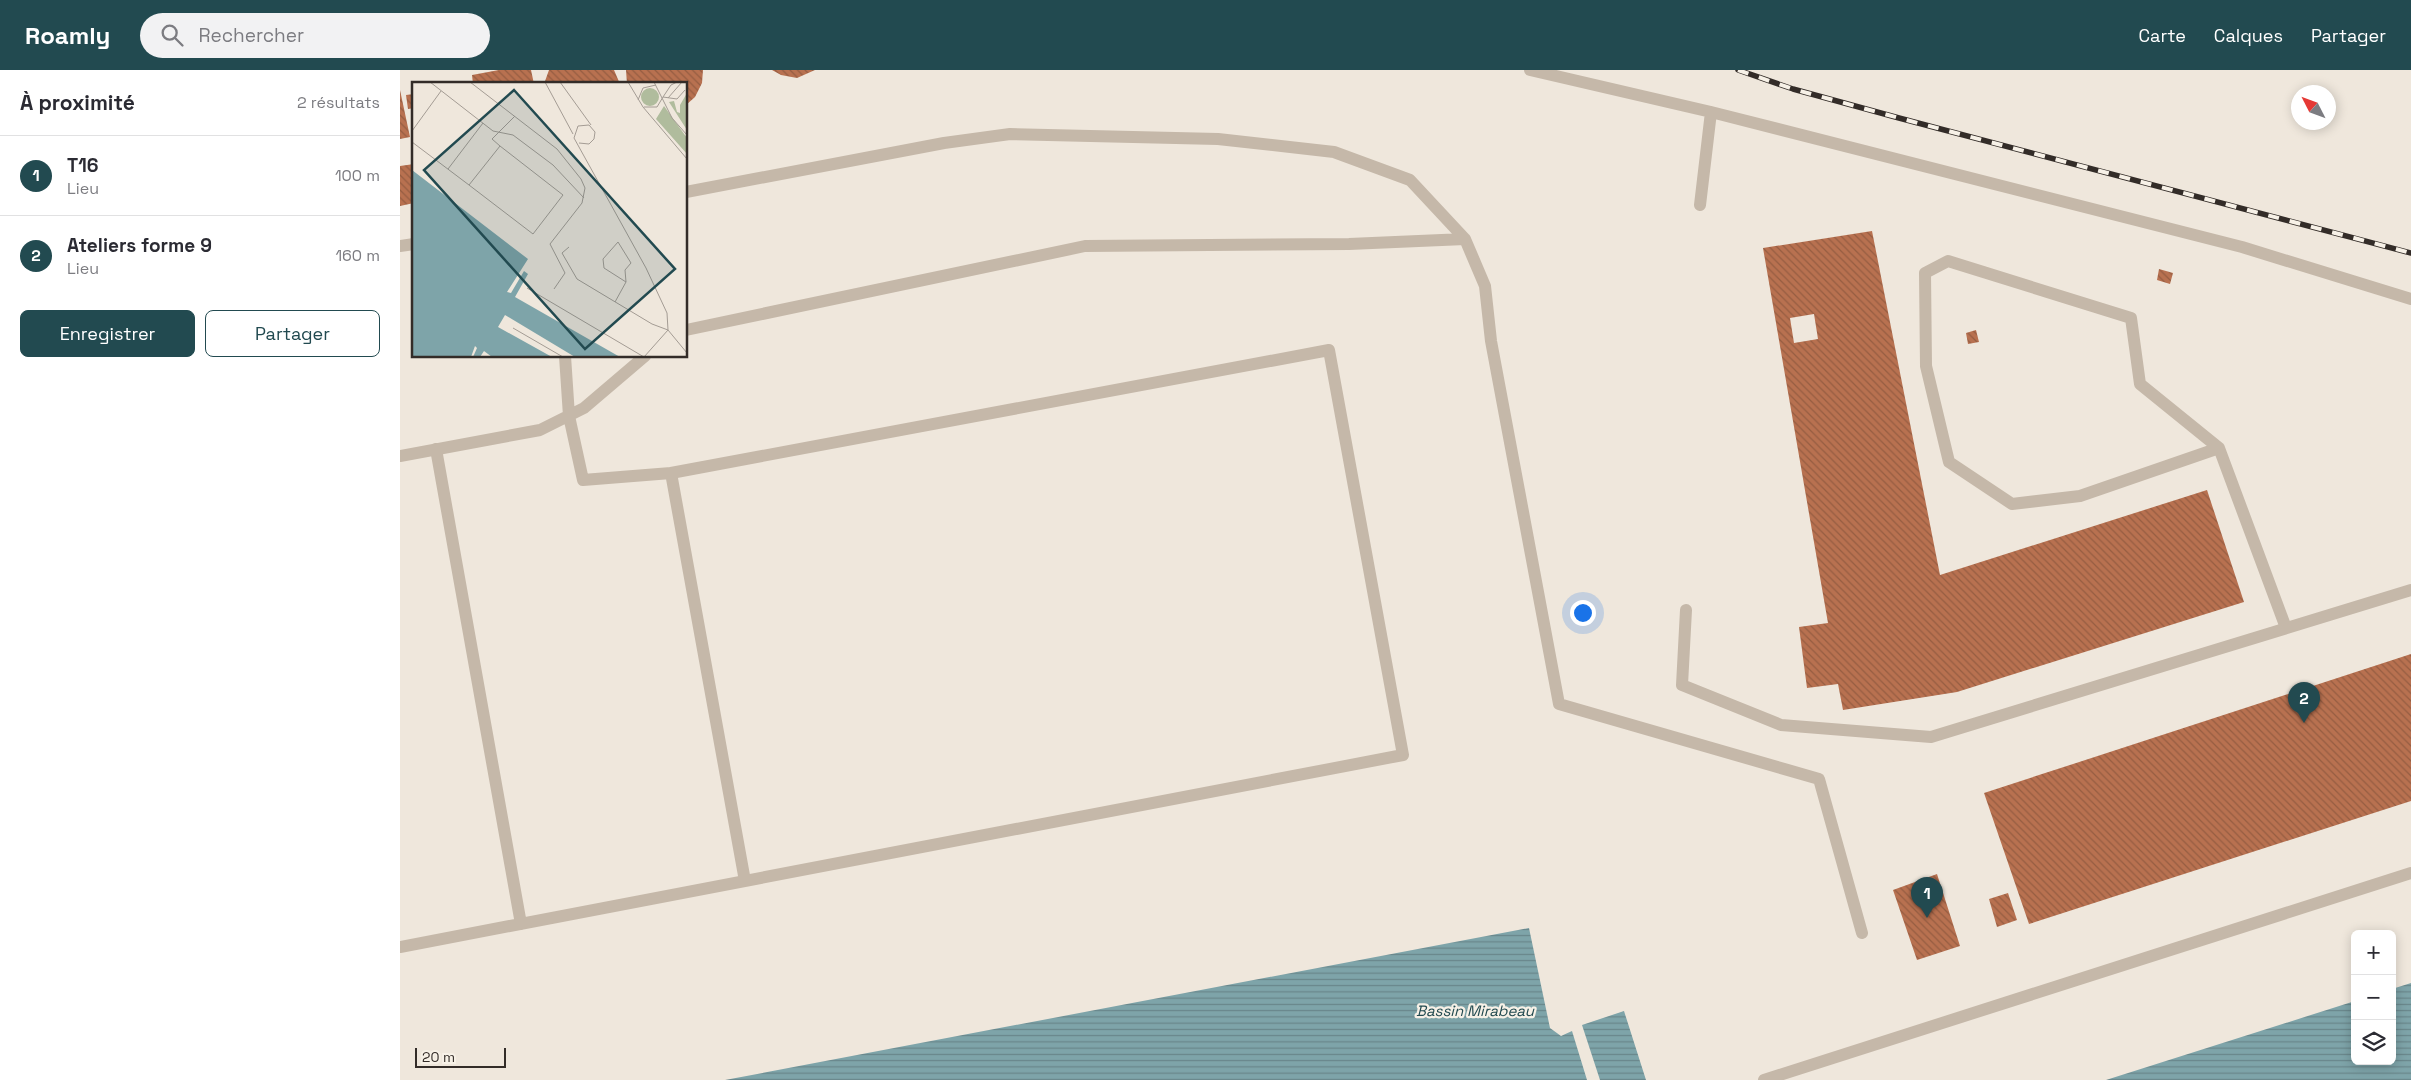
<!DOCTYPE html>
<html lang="fr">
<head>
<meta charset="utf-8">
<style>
	body { margin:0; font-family:"Space Grotesk",sans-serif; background:#f2f2f3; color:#2b2b33 }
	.controls { position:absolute; right:15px; bottom:15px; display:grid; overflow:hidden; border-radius:8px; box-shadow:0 2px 12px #0003 }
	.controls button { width:45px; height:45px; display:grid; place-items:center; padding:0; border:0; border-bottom:1px solid #e1e1e2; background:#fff; color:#2b2b33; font:25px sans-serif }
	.compass { position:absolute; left:1891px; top:15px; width:45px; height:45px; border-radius:50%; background:#fff; box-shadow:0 2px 12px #0003; rotate:312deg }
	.scale { position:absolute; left:15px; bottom:12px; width:91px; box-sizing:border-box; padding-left:5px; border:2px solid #332c28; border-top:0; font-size:14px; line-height:18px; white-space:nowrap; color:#332c28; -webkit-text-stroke:4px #f7f1e7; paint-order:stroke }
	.you { position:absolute; left:1182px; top:542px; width:18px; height:18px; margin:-12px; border:4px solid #fff; border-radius:50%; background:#1a73e8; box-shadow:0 0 0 8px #1a73e833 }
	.badge { display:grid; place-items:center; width:32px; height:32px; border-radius:50%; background:#224a50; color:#fff; font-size:16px; font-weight:700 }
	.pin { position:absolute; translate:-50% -41px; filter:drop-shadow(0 1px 2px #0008) }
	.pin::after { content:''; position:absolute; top:26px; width:18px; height:15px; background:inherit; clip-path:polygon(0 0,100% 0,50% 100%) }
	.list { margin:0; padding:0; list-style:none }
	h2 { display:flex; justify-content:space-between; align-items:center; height:65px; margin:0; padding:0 20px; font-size:21px }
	h2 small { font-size:16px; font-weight:400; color:#7c7c81 }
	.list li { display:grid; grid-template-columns:32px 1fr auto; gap:15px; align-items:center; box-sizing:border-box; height:80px; padding:0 20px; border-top:1px solid #e1e1e2 }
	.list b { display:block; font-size:19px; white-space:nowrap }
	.list p { margin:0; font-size:16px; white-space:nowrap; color:#7c7c81 }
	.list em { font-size:16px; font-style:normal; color:#7c7c81 }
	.actions { display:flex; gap:10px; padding:15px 20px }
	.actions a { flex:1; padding:11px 0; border:1px solid #224a50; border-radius:8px; text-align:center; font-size:18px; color:#224a50 }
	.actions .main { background:#224a50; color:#fff }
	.icon { flex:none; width:28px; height:28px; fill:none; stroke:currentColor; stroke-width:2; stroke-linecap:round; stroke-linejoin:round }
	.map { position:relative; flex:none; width:2011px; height:1010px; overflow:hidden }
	header { display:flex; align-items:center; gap:30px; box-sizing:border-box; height:70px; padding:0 25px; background:#224a50; color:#fff }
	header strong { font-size:24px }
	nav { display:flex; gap:28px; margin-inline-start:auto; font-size:18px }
	.search { width:350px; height:45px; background:#f2f2f3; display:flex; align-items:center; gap:12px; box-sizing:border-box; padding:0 18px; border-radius:28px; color:#7c7c81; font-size:19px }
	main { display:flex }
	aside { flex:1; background:#fff }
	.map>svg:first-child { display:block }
	.water { fill:url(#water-rules) }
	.building { fill:url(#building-back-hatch); fill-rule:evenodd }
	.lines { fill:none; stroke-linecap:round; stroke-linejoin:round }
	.service { stroke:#c5b8a9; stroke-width:12 }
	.rail-casing { stroke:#332c28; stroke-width:5.5 }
	.rail { stroke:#f7f1e7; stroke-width:4; stroke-dasharray:11; stroke-linecap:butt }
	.labels { text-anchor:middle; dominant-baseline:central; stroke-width:4.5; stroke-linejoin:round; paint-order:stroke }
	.water-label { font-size:15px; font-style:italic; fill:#224a50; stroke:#f7f1e7 }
	.inset-road { fill:none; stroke:#a49c94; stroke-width:1 }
	.view { fill:#224a50; fill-opacity:0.15; stroke:#224a50; stroke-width:2.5 }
	.inset-edge { fill:none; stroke:#332c28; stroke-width:2.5 }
</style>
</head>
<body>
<header>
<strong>Roamly</strong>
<div class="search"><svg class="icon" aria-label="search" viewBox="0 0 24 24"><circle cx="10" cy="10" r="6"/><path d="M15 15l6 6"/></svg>Rechercher</div>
<nav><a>Carte</a><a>Calques</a><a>Partager</a></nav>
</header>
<main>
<aside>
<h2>À proximité<small>2 résultats</small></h2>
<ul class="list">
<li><span class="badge">1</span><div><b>T16</b><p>Lieu</p></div><em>100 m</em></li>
<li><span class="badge">2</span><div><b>Ateliers forme 9</b><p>Lieu</p></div><em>160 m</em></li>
</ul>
<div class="actions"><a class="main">Enregistrer</a><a>Partager</a></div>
</aside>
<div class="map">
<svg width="2011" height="1010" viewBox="0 0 2011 1010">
	<defs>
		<pattern id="water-rules" width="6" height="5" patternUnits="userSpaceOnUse" patternTransform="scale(1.25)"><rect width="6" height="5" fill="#7ea4a9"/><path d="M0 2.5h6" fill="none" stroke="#68868a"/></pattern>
		<pattern id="building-back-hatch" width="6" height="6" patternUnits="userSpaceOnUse" patternTransform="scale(1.25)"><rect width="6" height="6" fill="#b87150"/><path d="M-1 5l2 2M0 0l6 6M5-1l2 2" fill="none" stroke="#965d42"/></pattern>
	</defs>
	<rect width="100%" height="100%" fill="#efe7dc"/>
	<path class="water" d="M1129 858 1150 958 1161 966 1172 961 1187 1010H325Z
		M2011 913V1010H1706L1955 931V991H1992V919Z
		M1224 941 1246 1010H1200L1182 955Z"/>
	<path class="building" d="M99 0H131L134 14H73L72 5Z
		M149 0H214L220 14H144Z
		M226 0H303L302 13 295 27 286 35V14H227Z
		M372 0H415L397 8 381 5Z
		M0 20 10 67 0 69Z
		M14 24V38L8 39 6 25Z
		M14 94V133L0 136V96Z
		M1472 161 1540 505 1807 420 1844 532 1557 622 1443 640 1438 614 1407 618 1399 557 1428 553 1363 178ZM1414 244 1418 269 1394 273 1390 248Z
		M1759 199 1773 203 1770 214 1757 210Z
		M1576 260 1579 272 1568 274 1566 263Z
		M2011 584V731L1629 854 1584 723Z
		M1537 804 1560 876 1517 890 1493 820Z
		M1608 823 1617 850 1597 857 1589 829Z"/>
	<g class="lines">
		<path class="service" d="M1130 0 1311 42 1842 177 2011 229
			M286 122 544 73 610 64 818 69 934 82 1010 110 1065 169 1085 216 1091 271 1159 634 1419 709 1462 863
			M1300 135 1311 42
			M0 176 14 174
			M286 260 685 176 949 174 1065 169
			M165 286 169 346 183 410 271 403
			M1819 378 1740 314 1731 248 1548 191 1525 203 1526 296 1549 392 1612 434 1680 426 1819 378 1886 558
			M36 379 121 854
			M0 386 140 360 184 338 245 286
			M1286 540 1282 615 1381 655 1531 667 2011 520
			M0 877 1003 685 929 280 271 403 345 811
			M1364 1010 2011 803"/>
		<g class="rail-casing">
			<path id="rail" d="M1338 0 1393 19 1499 48 2011 183"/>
		</g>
		<use href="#rail" class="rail"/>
	</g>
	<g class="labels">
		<g class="water-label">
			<text x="1075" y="940">Bassin Mirabeau</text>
		</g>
	</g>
	<g transform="translate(12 12)">
		<rect width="275" height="275" fill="#efe7dc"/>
		<path d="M229 15a9 9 0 1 1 18 0a9 9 0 1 1-18 0ZM275 11V48L257 20 262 19 265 30 268 31V23ZM252 24 275 56V72L244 37Z" fill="#b0bc9d"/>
		<path d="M0 88 116 177 95 210 99 211 112 189 116 192 103 215 208 275H163L93 233 86 245 140 275H80L72 269 68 275H61L65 266 63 264 59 275H0Z" fill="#7ea4a9"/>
		<path class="inset-road" d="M18 0 81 49 101 53 141 83 172 116M58 0 145 67 169 97 173 106 170 121 138 162 153 191 142 207M133 0 161 52M148 0 179 43M216 0 231 25 275 77M242 0 260 36 275 53M265 0 259 3 251 15 265 17 273 8M256 16 270 0M226 18 231 6 244 3M232 25H245L251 15M0 49 29 9M0 60 57 103 121 152 151 113 88 64 57 103M167 61 177 62 182 57 183 50 177 43 166 44 162 56 234 186 255 231 256 248 275 271M88 64 80 57 103 34M36 87 71 41M115 206 232 275 256 248 240 242 165 197 150 171 157 165M203 220 214 200 192 186 191 177 206 160 219 181 213 188 214 200M101 246 151 275"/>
		<path class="view" d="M102 8 263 187 173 267 12 88Z"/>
		<rect width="275" height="275" class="inset-edge"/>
	</g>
</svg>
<div class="controls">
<button>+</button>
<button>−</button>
<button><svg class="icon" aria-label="layers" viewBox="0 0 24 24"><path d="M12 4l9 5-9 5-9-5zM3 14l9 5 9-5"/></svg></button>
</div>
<svg class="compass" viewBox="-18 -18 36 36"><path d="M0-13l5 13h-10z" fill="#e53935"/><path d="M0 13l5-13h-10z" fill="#7c7c81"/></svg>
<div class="scale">20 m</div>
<div class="you"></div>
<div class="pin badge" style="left:1527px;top:848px">1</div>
<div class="pin badge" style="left:1904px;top:653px">2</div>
</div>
</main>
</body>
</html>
